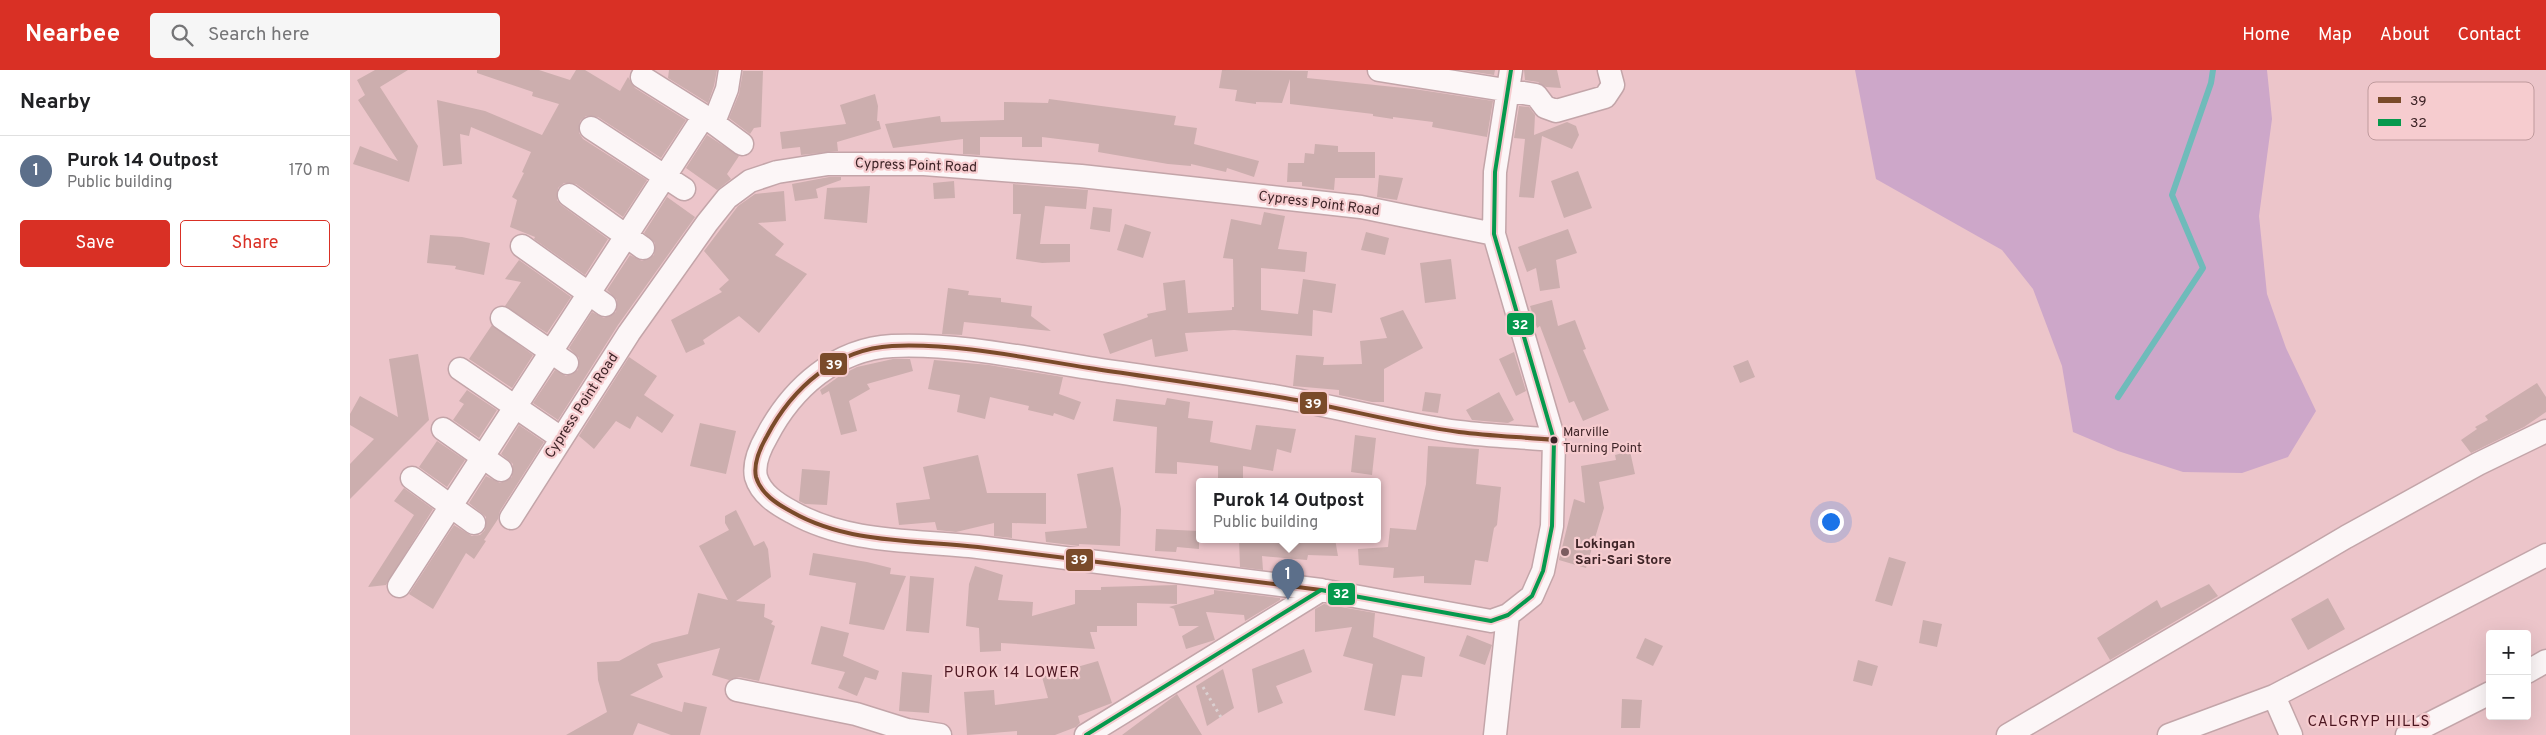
<!DOCTYPE html>
<html lang="en">
<head>
<meta charset="utf-8">
<style>
	body { margin:0; font-family:Overpass,sans-serif; background:#f6f6f6; color:#202124 }
	.controls { position:absolute; right:15px; bottom:15px; display:grid; overflow:hidden; border-radius:5px; box-shadow:0 5px 20px #0002 }
	.controls button { width:45px; height:45px; display:grid; place-items:center; padding:0; border:0; border-bottom:1px solid #e0e0e0; background:#fff; color:#202124; font:25px sans-serif }
	.you { position:absolute; left:1480px; top:451px; width:18px; height:18px; margin:-12px; border:4px solid #fff; border-radius:50%; background:#1a73e8; box-shadow:0 0 0 8px #1a73e833 }
	.badge { display:grid; place-items:center; width:32px; height:32px; border-radius:50%; background:#d93025; color:#fff; font-size:16px; font-weight:700 }
	.pin { position:absolute; translate:-50% -41px; filter:drop-shadow(0 1px 2px #0008) }
	.pin::after { content:''; position:absolute; top:26px; width:18px; height:15px; background:inherit; clip-path:polygon(0 0,100% 0,50% 100%) }
	.popup { position:absolute; left:846px; top:408px; width:185px; height:65px; box-sizing:border-box; display:grid; place-content:center; border-radius:5px; background:#fff; filter:drop-shadow(0 1px 4px #0005); font-size:16px; white-space:nowrap; color:#757577 }
	.popup b { font-size:19px; color:#202124 }
	.popup::after { content:''; position:absolute; left:50%; top:100%; margin-left:-10px; border:10px solid transparent; border-top-color:#fff }
	.list { margin:0; padding:0; list-style:none }
	h2 { display:flex; justify-content:space-between; align-items:center; height:65px; margin:0; padding:0 20px; font-size:21px }
	h2 small { font-size:16px; font-weight:400; color:#757577 }
	.list li { display:grid; grid-template-columns:32px 1fr auto; gap:15px; align-items:center; box-sizing:border-box; height:70px; padding:0 20px; border-top:1px solid #e0e0e0 }
	.list b { display:block; font-size:19px; white-space:nowrap }
	.list p { margin:0; font-size:16px; white-space:nowrap; color:#757577 }
	.list em { font-size:16px; font-style:normal; color:#757577 }
	.actions { display:flex; gap:10px; padding:15px 20px }
	.actions a { flex:1; padding:11px 0; border:1px solid #d93025; border-radius:5px; text-align:center; font-size:18px; color:#d93025 }
	.actions .main { background:#d93025; color:#fff }
	.icon { flex:none; width:28px; height:28px; fill:none; stroke:currentColor; stroke-width:2; stroke-linecap:round; stroke-linejoin:round }
	.map { position:relative; flex:none; width:2196px; height:665px; overflow:hidden }
	header { display:flex; align-items:center; gap:30px; box-sizing:border-box; height:70px; padding:0 25px; background:#d93025; color:#fff }
	header strong { font-size:24px }
	nav { display:flex; gap:28px; margin-inline-start:auto; font-size:18px }
	.search { width:350px; height:45px; background:#f6f6f6; display:flex; align-items:center; gap:12px; box-sizing:border-box; padding:0 18px; border-radius:5px; color:#757577; font-size:19px }
	main { display:flex }
	aside { flex:1; background:#fff }
	.map>svg:first-child { display:block }
	.green { fill:#cda7c9 }
	.lines { fill:none; stroke-linecap:round; stroke-linejoin:round }
	.stream { stroke:#6fbbba; stroke-width:6 }
	.building { fill:#ccaeae }
	.minor-casing { stroke:#c3a5a9; stroke-width:25 }
	.path { stroke:#dbd0d1; stroke-width:3; stroke-dasharray:2.5 4; stroke-linecap:butt }
	.minor { stroke:#fcf6f7; stroke-width:22 }
	.bus-1-casing { stroke:#f6cccf; stroke-width:8 }
	.bus-2-casing { stroke:#f6cccf; stroke-width:8 }
	.bus-1 { stroke:#7a4b2a; stroke-width:4 }
	.bus-2 { stroke:#06994d; stroke-width:4 }
	.bus-dot { fill:#3e2427; stroke:#f6cccf; stroke-width:2 }
	.poi-dot { fill:#7b5c60; stroke:#f6cccf; stroke-width:2 }
	.labels { text-anchor:middle; dominant-baseline:central; stroke-width:4.5; stroke-linejoin:round; paint-order:stroke }
	.bus-label { font-size:13px; fill:#3e2427; stroke:#f6cccf; text-anchor:start }
	.street-label { font-size:14px; fill:#3e2427; stroke:#f6cccf }
	.poi-label { font-size:14px; font-weight:bold; fill:#3e2427; stroke:#f6cccf; text-anchor:start }
	.neighbourhood-label { font-size:15px; letter-spacing:1px; fill:#4d1721; stroke:#f6cccf }
	.key { fill:#f6cccf; stroke:#bf9a9d; stroke-width:1 }
	.key-label { font-size:14px; fill:#3e2427 }
	.line-badge { stroke:#f6cccf; stroke-width:2 }
	.badge-label { font-size:14px; text-anchor:middle; font-weight:bold; fill:#fff }
</style>
</head>
<body>
<header>
<strong>Nearbee</strong>
<div class="search"><svg class="icon" aria-label="search" viewBox="0 0 24 24"><circle cx="10" cy="10" r="6"/><path d="M15 15l6 6"/></svg>Search here</div>
<nav><a>Home</a><a>Map</a><a>About</a><a>Contact</a></nav>
</header>
<main>
<aside>
<h2>Nearby<small></small></h2>
<ul class="list">
<li><span class="badge" style="background:#5c6f8a">1</span><div><b>Purok 14 Outpost</b><p>Public building</p></div><em>170 m</em></li>
</ul>
<div class="actions"><a class="main">Save</a><a>Share</a></div>
</aside>
<div class="map">
<svg width="2196" height="665" viewBox="0 0 2196 665">
	<rect width="100%" height="100%" fill="#ecc5ca"/>
	<path class="green" d="M1505 0H1917L1922 49 1909 146 1917 224 1936 278 1966 341 1938 387 1892 403 1833 402 1768 381 1723 362 1712 296 1683 219 1652 180 1526 109Z"/>
	<g class="lines">
		<path class="stream" d="M1768 327 1853 198 1822 125 1861 13 1863 0"/>
	</g>
	<path class="building" d="M25 0H58L30 17 68 76 59 112 3 94 10 76 48 91 8 30 15 25 7 10Z
		M127 0H189L220 10 226 0H235L270 21 278 7 285 18 336 50 311 88 248 47 236 46 230 51 229 63 233 69 297 110 273 147 226 114 214 113 208 118 207 130 211 135 258 169 235 205 184 169 185 167 160 157 167 130 162 127 174 103 172 102 181 82 121 57 119 66 110 64 112 94 93 96 87 30 135 41 192 65 209 34 182 26 183 22 127 3Z
		M319 0H367L364 16 358 33 318 8Z
		M872 0 958 1 957 8 1064 19 1143 31 1137 67 1082 57 1083 52 1043 47V49L1023 46V44L940 34V9L932 33 906 32V34L885 31 887 20 869 18Z
		M1112 0H1145L1144 5Z
		M1174 0H1207L1211 18 1196 17 1188 12 1175 10Z
		M393 1H413L411 57 404 58 400 64 379 48 389 24Z
		M525 24 528 36 527 51H529L531 59 487 72 488 81 451 85 450 77 432 79 430 62 496 54 490 35Z
		M699 29 826 46 824 55 847 58 844 74 909 91 904 107 877 98 876 102 841 94V96L818 94 748 82 749 74 692 67V77H672V67H630V85L613 84V69L543 78 535 54 590 46 591 52 654 50V32L698 33Z
		M1169 36 1179 37 1185 45 1184 65 1217 52 1226 56 1229 65 1222 79 1192 66 1184 128 1169 127 1175 69 1164 68Z
		M357 65 389 86 377 104 381 109 367 120 336 98Z
		M965 74 988 76V82H1025V108H985L984 120 952 116V112H937L938 93H954L955 83 964 84Z
		M1228 101 1242 138 1214 148 1201 111Z
		M1029 105 1053 108 1047 130 1027 127Z
		M479 107H491V110L466 119 468 128 445 131 442 114Z
		M604 111 605 128 584 129 583 113Z
		M663 114 738 120 736 139 695 136 690 174H720V192L692 193 666 189 671 144H663Z
		M520 116 517 153 474 149 477 118Z
		M434 121 436 151 408 153 434 174 425 185 457 204 409 263 389 246 353 270 355 274 336 283 321 250 372 222 369 219 379 210 354 181 388 136 405 124Z
		M317 127 345 147 268 255 208 350 183 333 205 300 216 306 228 300 229 288 219 278 242 242 254 248 266 242 267 230 257 220 280 185 292 191 304 185 305 173 294 163Z
		M743 137 762 139 760 162 740 159Z
		M914 142 935 146 928 179 957 182 955 202 911 198V240L948 244 953 209 986 214 982 243 963 240 962 266 884 260 835 263 838 281 805 287 802 269 760 284 753 264 798 247 797 244 816 240 813 213 835 210 838 243 882 240V237H884L883 189 873 188 881 149 911 155Z
		M775 154 801 162 793 188 767 180Z
		M1218 159 1227 183 1206 190 1210 218 1190 221 1186 198 1177 202 1168 177Z
		M1016 162 1039 168 1035 185 1011 180Z
		M80 165 112 167 140 173 134 205 105 199 106 196 77 193Z
		M1101 189 1106 229 1075 233 1070 193Z
		M169 190 221 227 197 263 155 236 171 212 155 209Z
		M598 218 619 221 618 225 651 228V232L682 236 681 246 701 261 614 252 612 265 592 264Z
		M1202 230 1208 256 1225 250 1236 279 1233 280 1259 340 1233 351 1224 331 1219 333 1190 256 1187 258 1180 236Z
		M1053 240 1073 278 1034 299V332H1022L989 325V320L943 316 946 285 974 287 973 295 1012 294 1010 271 1037 268 1030 248Z
		M142 255 183 285 162 318 119 289Z
		M1164 282 1176 321 1166 326 1149 289Z
		M68 284 79 350 0 429V394L24 369 0 355V344L10 326 48 347 39 289Z
		M279 287 307 306 294 325 324 345 312 363 287 346 280 359 266 351 244 379 229 366Z
		M543 289H560L563 301 517 314 520 319 499 331 507 361 491 365 479 321 472 325 470 320 491 305 507 297Z
		M584 290 639 295 713 307 709 324 731 332 724 350 704 343 703 346 678 340 679 336 640 327 635 349 607 342 610 325 578 319Z
		M1398 290 1405 307 1390 313 1383 296Z
		M2187 313 2196 327V342L2174 357 2121 383 2111 370 2127 359 2125 357 2138 350 2135 346Z
		M117 320 147 340 129 368 103 350 114 334 109 331Z
		M1075 322 1091 324 1088 343 1072 341Z
		M1149 322 1164 350 1158 353 1122 350 1116 340Z
		M817 328 840 332 838 348 863 351 860 372 901 380 906 355 946 359 941 383 927 379 923 401 893 396V411H868V396L827 392V404L805 403 807 357 763 351 766 329 815 335Z
		M350 353 386 361 376 404 340 396Z
		M169 355 194 372 150 441 148 449 134 470 136 471 124 489 116 483 83 539 59 524 104 455 122 466 130 465 135 460 136 447 119 433 136 406 150 413 162 407 163 394 151 384Z
		M1005 365 1026 368 1022 405 1001 402Z
		M87 371 115 390 97 417 69 397Z
		M1078 376 1129 379 1126 414 1151 417 1147 455 1144 458 1138 492 1125 490 1121 515 1074 513V506L1043 508 1044 498 1009 495 1008 479 1038 477 1040 458 1066 460 1076 414Z
		M1280 381 1285 404 1249 412 1254 438 1236 498 1209 490 1224 429 1235 433 1231 396 1266 390 1265 385Z
		M628 385 637 423H696V454L662 453V468L644 466V453L606 462 587 460 585 452 549 455 546 433 580 429 573 397Z
		M763 397 771 439 770 476 729 474V476L696 472 695 462 737 458 727 404Z
		M452 399 480 401 477 435 455 434 449 431Z
		M54 418 83 439 36 515 18 517 64 445 44 431Z
		M386 440 404 476 414 471 418 479 421 507 386 531 415 534 414 547 423 551 421 554 425 556 409 611 389 607 379 610 362 605 370 578 307 594 313 607 280 625 332 642 334 632 357 637 350 665H321L288 653 283 665H216L257 642 248 610 247 592 269 591 302 573 338 564 348 523 378 530 349 476 379 460 375 453V446Z
		M806 459 849 461V479L827 477 826 482 805 481Z
		M889 469H985L988 486 958 485 957 490 912 486 913 500 890 497Z
		M463 483 517 492 541 498 540 504 556 506 534 560 499 554 506 513 459 505Z
		M1539 487 1556 492 1542 536 1525 531Z
		M625 496 653 505 648 530 683 532 682 546 725 534V520H751V517L827 515V534L787 533V556H747V562H740L745 579 651 573V581L630 582 629 558 616 556 619 514Z
		M560 506 584 508 579 563 556 561Z
		M1859 514 1868 526 1760 590 1747 568 1807 530 1811 538Z
		M864 520 930 528V530L895 551 894 545 856 542 865 570 836 579 832 566 849 556H829L824 539 819 537 864 524Z
		M1978 528 1995 559 1958 580 1941 549Z
		M974 534 1025 543 1023 567 1075 587 1072 607 1052 605 1045 646 1014 640 1023 594 993 586 1002 557 965 562V539Z
		M1573 550 1592 554 1587 577 1569 573Z
		M471 556 499 563 493 586 529 601 526 610 515 607 507 626 488 618 495 602 461 594Z
		M1117 565 1142 575 1135 595 1109 586Z
		M1295 568 1313 576 1303 596 1286 588Z
		M954 579 962 602 926 616 933 633 908 643 902 599Z
		M1508 590 1528 596 1522 616 1503 611Z
		M748 591 762 633 728 646 730 653 726 657 705 665H667V661L617 665 614 622 644 620 645 635 698 628 692 607Z
		M873 599 884 638 857 656 846 616Z
		M552 602 582 605 579 643 549 641Z
		M827 624 852 665H772L823 627Z
		M1272 629 1292 630 1290 658H1271Z"/>
	<g class="lines">
		<g class="minor-casing">
			<path id="minor" d="M1029 0 1186 25 1195 37 1206 41 1255 27 1263 15 1259 0
				M292 7 354 46 392 74
				M364 52 377 19 380 0
				M241 58 334 119
				M219 125 293 178
				M172 176 255 235
				M152 248 217 293
				M110 299 211 368
				M93 359 151 400
				M62 408 124 453
				M161 448 279 263 357 153 377 128 400 111 427 102 478 94H574L731 106 1011 137 1144 164
				M49 516 354 46
				M971 520C857 506 742 491 628 477 566 470 498 474 442 442 427 434 411 424 406 407 403 393 410 378 417 366 442 318 486 279 542 276 607 273 675 288 739 298 805 308 870 317 935 328 993 338 1050 354 1109 362 1140 366 1172 367 1204 370
				M2177 602 2196 591
				M387 620 506 644 557 660 590 665
				M1924 626 1941 665
				M736 665 971 520 1141 551 1158 545 1182 526 1193 501 1202 456 1204 370 1144 164 1145 102 1161 0
				M1145 665 1158 545
				M1658 665 1996 467 2128 394 2196 361
				M1819 665 1924 626 2196 485
				M2057 665 2140 623"/>
		</g>
		<path class="path" d="M853 617 872 649"/>
		<use href="#minor" class="minor"/>
		<g class="bus-1-casing">
			<path id="bus-1" d="M971 520C857 506 742 491 628 477 566 470 498 474 442 442 427 434 411 424 406 407 403 393 410 378 417 366 442 318 486 279 542 276 607 273 675 288 739 298 805 308 870 317 935 328 993 338 1050 354 1109 362 1140 366 1172 367 1204 370"/>
		</g>
		<g class="bus-2-casing">
			<path id="bus-2" d="M736 665 971 520 1141 551 1158 545 1182 526 1193 501 1202 456 1204 370 1144 164 1145 102 1161 0"/>
		</g>
		<use href="#bus-1" class="bus-1"/>
		<use href="#bus-2" class="bus-2"/>
	</g>
	<circle class="bus-dot" cx="1204" cy="370" r="4.5"/>
	<circle class="poi-dot" cx="1215" cy="482" r="5"/>
	<g class="labels">
		<g class="bus-label">
			<text x="1213" y="363">Marville<tspan x="1213" dy="16">Turning Point</tspan></text>
		</g>
		<g class="street-label">
			<text transform="translate(566 96) rotate(2)">Cypress Point Road</text>
			<text transform="translate(969 134) rotate(7)">Cypress Point Road</text>
			<text transform="translate(232 336) rotate(-57)">Cypress Point Road</text>
		</g>
		<g class="poi-label">
			<text x="1225" y="474">Lokingan<tspan x="1225" dy="16">Sari-Sari Store</tspan></text>
		</g>
		<g class="neighbourhood-label">
			<text x="662" y="603">PUROK 14 LOWER</text>
			<text x="2019" y="652">CALGRYP HILLS</text>
		</g>
	</g>
	<rect x="2018" y="12" width="166" height="58" rx="8" class="key"/>
	<rect x="2028" y="27" width="23" height="6" fill="#7a4b2a"/>
	<rect x="2028" y="49" width="23" height="7" fill="#06994d"/>
	<g class="key-label">
		<text x="2060" y="35">39</text>
		<text x="2060" y="57">32</text>
	</g>
	<g class="line-badge">
		<rect x="1156" y="242" width="29" height="24" rx="5" fill="#06994d"/>
		<rect x="469" y="282" width="29" height="24" rx="5" fill="#7a4b2a"/>
		<rect x="949" y="321" width="29" height="24" rx="5" fill="#7a4b2a"/>
		<rect x="715" y="478" width="29" height="24" rx="5" fill="#7a4b2a"/>
		<rect x="977" y="512" width="29" height="24" rx="5" fill="#06994d"/>
	</g>
	<g class="badge-label">
		<text x="1170" y="259">32</text>
		<text x="484" y="299">39</text>
		<text x="963" y="338">39</text>
		<text x="729" y="494">39</text>
		<text x="991" y="528">32</text>
	</g>
</svg>
<div class="controls">
<button>+</button>
<button>−</button>
</div>
<div class="you"></div>
<div class="pin badge" style="left:938px;top:530px;background:#5c6f8a">1</div>
<div class="popup"><b>Purok 14 Outpost</b>Public building</div>
</div>
</main>
</body>
</html>
